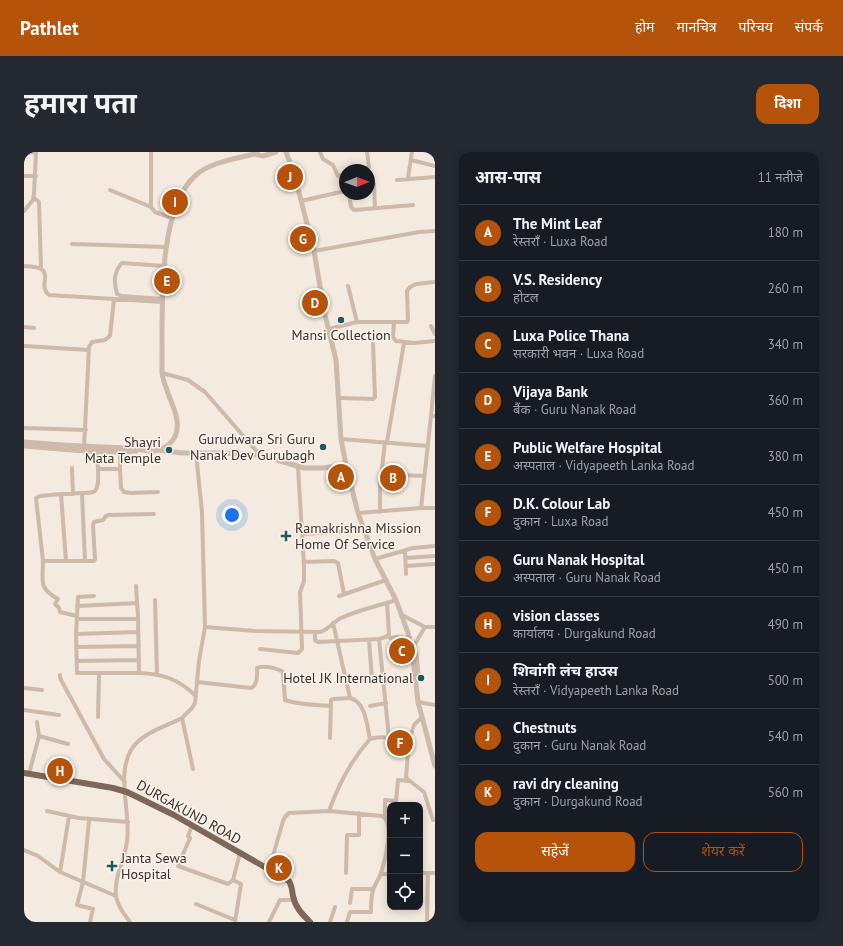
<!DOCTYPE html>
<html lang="hi">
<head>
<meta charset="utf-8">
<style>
	body { margin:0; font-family:"PT Sans","Noto Sans Devanagari",sans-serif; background:#242831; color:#f1f3f6 }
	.controls { position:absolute; right:12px; bottom:12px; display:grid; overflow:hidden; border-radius:8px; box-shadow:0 2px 10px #0003 }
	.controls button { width:36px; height:36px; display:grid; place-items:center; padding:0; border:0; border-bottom:1px solid #363941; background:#171b24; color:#f1f3f6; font:20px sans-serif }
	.compass { position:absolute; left:315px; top:12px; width:36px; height:36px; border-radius:50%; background:#171b24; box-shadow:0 2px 10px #0003; rotate:89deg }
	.you { position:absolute; left:208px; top:363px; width:14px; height:14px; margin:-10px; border:3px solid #fff; border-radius:50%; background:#1a73e8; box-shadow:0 0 0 6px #1a73e833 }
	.badge { display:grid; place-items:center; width:26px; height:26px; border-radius:50%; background:#b45309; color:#fff; font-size:13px; font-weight:700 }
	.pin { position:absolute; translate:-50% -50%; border:2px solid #fff; box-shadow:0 1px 4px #0006 }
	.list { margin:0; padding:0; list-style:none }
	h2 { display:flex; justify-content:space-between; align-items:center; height:52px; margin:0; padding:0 16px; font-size:17px }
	h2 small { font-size:13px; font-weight:400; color:#9ea1a6 }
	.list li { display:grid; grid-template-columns:26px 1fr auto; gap:12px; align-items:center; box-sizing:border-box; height:56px; padding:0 16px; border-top:1px solid #363941 }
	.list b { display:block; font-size:15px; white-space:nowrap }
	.list p { margin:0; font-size:13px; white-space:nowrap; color:#9ea1a6 }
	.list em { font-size:13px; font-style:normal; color:#9ea1a6 }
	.actions { display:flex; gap:8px; padding:12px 16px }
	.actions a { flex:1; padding:9px 0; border:1px solid #b45309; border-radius:12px; text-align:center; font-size:14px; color:#b45309 }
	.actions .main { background:#b45309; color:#fff }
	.icon { flex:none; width:22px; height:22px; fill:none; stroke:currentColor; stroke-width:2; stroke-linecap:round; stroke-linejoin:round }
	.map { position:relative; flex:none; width:411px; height:770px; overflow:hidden; border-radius:12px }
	header { display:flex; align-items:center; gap:24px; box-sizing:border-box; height:56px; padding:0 20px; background:#b45309; color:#fff }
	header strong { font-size:19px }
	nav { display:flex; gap:22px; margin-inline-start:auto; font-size:14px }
	.intro { display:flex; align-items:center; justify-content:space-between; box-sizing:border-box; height:96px; padding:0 24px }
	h1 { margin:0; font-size:28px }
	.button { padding:10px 18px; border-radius:12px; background:#b45309; color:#fff; font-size:14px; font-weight:700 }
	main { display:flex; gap:24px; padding:0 24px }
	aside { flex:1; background:#171b24; border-radius:12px; box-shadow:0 2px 10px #0003 }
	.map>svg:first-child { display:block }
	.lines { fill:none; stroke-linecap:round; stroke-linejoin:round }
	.minor { stroke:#cdbaaa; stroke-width:4 }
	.tertiary { stroke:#cdbaaa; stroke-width:5 }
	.primary { stroke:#7d665a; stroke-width:6 }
	.poi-dot { fill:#1d5a5e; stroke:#fbf4ec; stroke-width:1.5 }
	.labels { text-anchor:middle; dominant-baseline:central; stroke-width:3; stroke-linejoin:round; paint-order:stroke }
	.poi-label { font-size:14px; fill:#3a2f2a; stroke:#fbf4ec; text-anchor:end }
	.street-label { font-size:14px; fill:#3a2f2a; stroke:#fbf4ec }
</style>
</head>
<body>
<header>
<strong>Pathlet</strong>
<nav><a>होम</a><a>मानचित्र</a><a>परिचय</a><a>संपर्क</a></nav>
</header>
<div class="intro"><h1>हमारा पता</h1><a class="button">दिशा</a></div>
<main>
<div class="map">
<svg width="411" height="770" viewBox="0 0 411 770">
	<rect width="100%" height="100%" fill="#f4eadf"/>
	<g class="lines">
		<path class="minor" d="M127 0V55L131 60 148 66
			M296 0 299 7 309 13 314 24 321 22
			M0 1 12 0
			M387 8 411 14
			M335 18 345 15 343 0
			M0 24H12
			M384 26 388 0
			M373 28 411 25
			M345 33 350 32 351 56
			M86 38 127 55
			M325 42 327 55 330 58 389 53
			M9 45 15 50 17 116
			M277 49 321 39
			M0 59 9 48 10 42 12 0
			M48 92 142 95
			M290 99 395 80 411 79
			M0 114C37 115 11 131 25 143L139 150
			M324 134 333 170
			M139 147 98 144 93 142C90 130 89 121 98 111L140 114
			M370 170H383L384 168 383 139 386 135 392 132 411 130
			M407 174 411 182
			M0 175 10 176
			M305 177 333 170H370L369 185 372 189 390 191 411 189
			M0 194 65 198
			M138 221 164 228 181 240 236 303
			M411 224 407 264H411
			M315 246 349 247 351 245 349 192
			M0 276 62 278
			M317 287 404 294
			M363 290 380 191
			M60 296 65 195 68 190 81 188 86 184 90 147
			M73 300 74 317
			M48 316 49 342
			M96 317 97 336 100 340 107 341 134 340
			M357 322 400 324
			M37 342 16 344 12 346 19 409H61L58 341C62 341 66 341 69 340 76 337 74 323 74 317H96V300
			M397 356H411
			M356 360V334L361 290
			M334 361 397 356 407 264
			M279 382 329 379
			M381 399 382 422
			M382 406 411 404
			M351 407 389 396 411 394
			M19 409C19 429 14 436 34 447L31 452 35 456 36 460 53 464
			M42 409 37 342 58 341
			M61 409H70L71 407 69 374 70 370 79 368 82 364 85 363 130 362
			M280 410 310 409 314 411 320 442
			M382 414 411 412
			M112 434 114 464 115 521C140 522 154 527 172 544
			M70 444 54 445 52 482 53 521H115
			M315 444 362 428
			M131 448 133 522
			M363 451 365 482 362 485 355 487 365 586
			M53 454 113 451
			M378 463 401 475H411
			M53 467H114
			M309 471 326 546C342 550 343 574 346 587
			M181 475 231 479 296 480C304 478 309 470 317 466 334 458 354 454 372 448
			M291 480V488L294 490 355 487
			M52 482 114 480
			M366 486 373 485 386 486
			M345 488 348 528
			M53 495 115 494
			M236 497 274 501 278 497 276 440 280 429V414L274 315
			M388 497 401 475
			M53 509 115 508
			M36 523V526L80 607 101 630
			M335 529 359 527
			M173 530 227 536C234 533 233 523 233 516 240 513 253 516 259 520L261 548C276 553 291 553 307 554
			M0 536 18 538
			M394 550 411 553
			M346 554 362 551
			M0 558 35 563
			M74 565 75 522
			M158 566 169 617
			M13 570 15 584
			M306 586 307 548 310 547 326 546
			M385 589 382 626 400 640 409 668
			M5 622 15 584 44 592
			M23 659 55 666 104 670
			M305 659 358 664C371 671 361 709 357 721 355 727 351 732 349 738 347 745 347 753 347 760H326L323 770
			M361 666V648L372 649 374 628 384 629
			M65 669 59 730 53 753 69 757 66 770
			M168 674 164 684 166 686 154 714 204 732 209 728 216 701
			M0 698 14 704 36 720 92 744
			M245 718 259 669 261 665 265 661 305 659C314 634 328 607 346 587 358 583 372 587 385 589L390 573 397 566
			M36 720 45 664
			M322 721 323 683H335V661
			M396 721H411
			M357 722H366
			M209 728 217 732 211 770
			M326 751 328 737H349
			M172 752 211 768
			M106 770C100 762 93 753 92 743 90 724 101 707 103 689 107 660 92 624 107 598 117 581 141 575 158 566L168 556 171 551 175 509 181 475 178 360 172 301
			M245 770 256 748H270
			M306 770 311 755
			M403 770 404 721"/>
		<path class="tertiary" d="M262 0 270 21 290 99 301 163 312 208 317 287 322 313 334 361 351 407 372 448 384 481 388 497 394 550 411 614
			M230 2 239 4 252 0
			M0 290C35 293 69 295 104 296 113 296 122 300 131 299 140 297 149 291 152 282 157 266 146 250 142 235 140 231 139 226 138 221 139 169 131 58 172 23 187 10 211 7 230 2L233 0
			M0 294 60 299 96 300 112 299
			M133 298 158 301H196L236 303 280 316H299L322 313
			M389 497 392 503 394 522"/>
		<path class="primary" d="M0 621 89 636 103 640 150 663 265 729C268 734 268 738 269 744 271 755 278 762 286 770"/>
	</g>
	<g class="poi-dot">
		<circle cx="317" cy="168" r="4"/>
		<circle cx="299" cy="295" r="4"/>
		<circle cx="145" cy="298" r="4"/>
		<path d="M260 378h4v4h4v4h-4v4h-4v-4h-4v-4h4z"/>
		<circle cx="397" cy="526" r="4"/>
		<path d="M86 708h4v4h4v4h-4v4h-4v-4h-4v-4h4z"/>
	</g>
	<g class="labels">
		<g class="poi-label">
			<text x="317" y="183" text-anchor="middle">Mansi Collection</text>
			<text x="291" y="287">Gurudwara Sri Guru<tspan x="291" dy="16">Nanak Dev Gurubagh</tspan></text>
			<text x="137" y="290">Shayri<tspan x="137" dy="16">Mata Temple</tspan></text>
			<text x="271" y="376" text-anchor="start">Ramakrishna Mission<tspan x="271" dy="16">Home Of Service</tspan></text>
			<text x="389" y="526">Hotel JK International</text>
			<text x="97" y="706" text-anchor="start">Janta Sewa<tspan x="97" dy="16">Hospital</tspan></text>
		</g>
		<g class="street-label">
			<text transform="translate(165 660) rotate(29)">DURGAKUND ROAD</text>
		</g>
	</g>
</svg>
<div class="controls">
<button>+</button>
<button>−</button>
<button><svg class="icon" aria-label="locate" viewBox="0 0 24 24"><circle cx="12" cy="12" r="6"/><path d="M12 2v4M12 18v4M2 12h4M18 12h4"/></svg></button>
</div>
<svg class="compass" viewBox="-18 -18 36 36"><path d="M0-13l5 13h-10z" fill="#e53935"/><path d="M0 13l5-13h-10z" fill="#9ea1a6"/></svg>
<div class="you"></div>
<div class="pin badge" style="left:317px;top:325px">A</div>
<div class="pin badge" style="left:369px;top:326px">B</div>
<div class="pin badge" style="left:378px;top:499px">C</div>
<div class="pin badge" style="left:291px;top:151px">D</div>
<div class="pin badge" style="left:143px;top:129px">E</div>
<div class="pin badge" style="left:376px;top:591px">F</div>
<div class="pin badge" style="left:279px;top:87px">G</div>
<div class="pin badge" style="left:36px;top:619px">H</div>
<div class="pin badge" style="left:151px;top:50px">I</div>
<div class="pin badge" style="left:266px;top:25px">J</div>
<div class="pin badge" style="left:255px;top:716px">K</div>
</div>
<aside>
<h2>आस-पास<small>11 नतीजे</small></h2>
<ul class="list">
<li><span class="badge">A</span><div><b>The Mint Leaf</b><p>रेस्तराँ · Luxa Road</p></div><em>180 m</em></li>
<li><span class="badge">B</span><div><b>V.S. Residency</b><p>होटल</p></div><em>260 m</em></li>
<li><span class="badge">C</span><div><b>Luxa Police Thana</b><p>सरकारी भवन · Luxa Road</p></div><em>340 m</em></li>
<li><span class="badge">D</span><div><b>Vijaya Bank</b><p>बैंक · Guru Nanak Road</p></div><em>360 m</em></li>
<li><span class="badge">E</span><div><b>Public Welfare Hospital</b><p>अस्पताल · Vidyapeeth Lanka Road</p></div><em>380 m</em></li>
<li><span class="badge">F</span><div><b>D.K. Colour Lab</b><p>दुकान · Luxa Road</p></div><em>450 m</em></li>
<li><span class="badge">G</span><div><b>Guru Nanak Hospital</b><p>अस्पताल · Guru Nanak Road</p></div><em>450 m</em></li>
<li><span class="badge">H</span><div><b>vision classes</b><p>कार्यालय · Durgakund Road</p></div><em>490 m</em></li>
<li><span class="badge">I</span><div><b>शिवांगी लंच हाउस</b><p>रेस्तराँ · Vidyapeeth Lanka Road</p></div><em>500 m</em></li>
<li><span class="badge">J</span><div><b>Chestnuts</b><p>दुकान · Guru Nanak Road</p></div><em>540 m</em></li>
<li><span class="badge">K</span><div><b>ravi dry cleaning</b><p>दुकान · Durgakund Road</p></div><em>560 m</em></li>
</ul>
<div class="actions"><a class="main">सहेजें</a><a>शेयर करें</a></div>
</aside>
</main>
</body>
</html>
